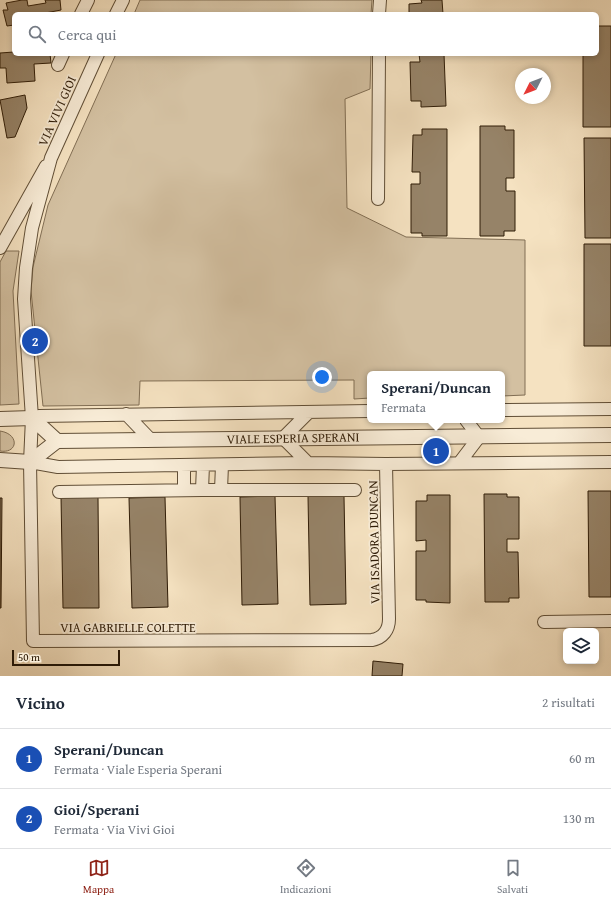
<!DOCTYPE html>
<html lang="it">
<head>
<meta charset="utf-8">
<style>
	body { margin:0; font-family:"Gentium Book Plus",serif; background:#f6f6f7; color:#1f2937 }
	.controls { position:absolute; right:12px; bottom:12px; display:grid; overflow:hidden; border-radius:6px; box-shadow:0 2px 6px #0003 }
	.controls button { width:36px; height:36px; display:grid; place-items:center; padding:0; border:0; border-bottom:1px solid #e0e1e3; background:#fff; color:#1f2937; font:20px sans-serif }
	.compass { position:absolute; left:515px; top:68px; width:36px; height:36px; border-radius:50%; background:#fff; box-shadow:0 2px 6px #0003; rotate:228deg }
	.scale { position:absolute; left:12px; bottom:10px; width:108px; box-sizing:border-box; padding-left:4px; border:2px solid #2f1c07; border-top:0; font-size:11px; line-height:14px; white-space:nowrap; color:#2f1c07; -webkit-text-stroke:3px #f8ecd7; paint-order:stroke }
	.you { position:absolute; left:322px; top:377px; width:14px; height:14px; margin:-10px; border:3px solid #fff; border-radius:50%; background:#1a73e8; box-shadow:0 0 0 6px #1a73e833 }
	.badge { display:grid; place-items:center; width:26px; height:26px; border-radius:50%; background:#8f2418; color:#fff; font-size:13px; font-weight:700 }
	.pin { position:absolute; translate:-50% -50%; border:2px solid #fff; box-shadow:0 1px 4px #0006 }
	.popup { position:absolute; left:367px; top:371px; width:138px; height:52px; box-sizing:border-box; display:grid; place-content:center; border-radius:6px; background:#fff; filter:drop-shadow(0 1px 3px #0005); font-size:13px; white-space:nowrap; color:#747a83 }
	.popup b { font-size:15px; color:#1f2937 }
	.popup::after { content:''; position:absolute; left:50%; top:100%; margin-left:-8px; border:8px solid transparent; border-top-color:#fff }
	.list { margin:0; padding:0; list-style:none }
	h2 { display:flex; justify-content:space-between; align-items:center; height:52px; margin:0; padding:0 16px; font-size:17px }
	h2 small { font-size:13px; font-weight:400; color:#747a83 }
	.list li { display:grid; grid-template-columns:26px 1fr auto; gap:12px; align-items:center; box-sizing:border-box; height:60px; padding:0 16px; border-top:1px solid #e0e1e3 }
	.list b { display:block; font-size:15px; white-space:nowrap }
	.list p { margin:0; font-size:13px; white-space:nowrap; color:#747a83 }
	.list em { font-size:13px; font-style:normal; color:#747a83 }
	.icon { flex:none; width:22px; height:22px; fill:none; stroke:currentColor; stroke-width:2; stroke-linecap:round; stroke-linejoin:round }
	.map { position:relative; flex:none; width:611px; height:676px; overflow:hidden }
	.search { position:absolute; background:#fff; box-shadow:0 2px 6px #0003; left:12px; right:12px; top:12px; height:44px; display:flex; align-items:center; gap:10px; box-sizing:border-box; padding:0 14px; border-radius:6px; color:#747a83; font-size:15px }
	.sheet { height:172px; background:#fff }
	nav { display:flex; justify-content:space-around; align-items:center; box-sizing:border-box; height:56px; border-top:1px solid #e0e1e3; background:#fff; font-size:11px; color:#747a83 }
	nav a { display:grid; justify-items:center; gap:2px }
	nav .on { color:#8f2418 }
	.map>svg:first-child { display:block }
	.green { fill:#d3c0a1; stroke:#816e54 }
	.building { fill:#968368; stroke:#2f1c07 }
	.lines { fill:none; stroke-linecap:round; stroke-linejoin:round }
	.minor-casing { stroke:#604e36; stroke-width:14 }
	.tertiary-casing { stroke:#604e36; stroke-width:16 }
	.minor { stroke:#f8ecd7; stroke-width:12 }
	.tertiary { stroke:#f8ecd7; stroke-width:14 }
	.labels { text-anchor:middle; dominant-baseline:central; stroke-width:3.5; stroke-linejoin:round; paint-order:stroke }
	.street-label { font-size:13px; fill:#2f1c07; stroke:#f8ecd7 }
</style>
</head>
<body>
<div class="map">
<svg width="611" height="676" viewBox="0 0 611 676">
	<rect width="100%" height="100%" fill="#f5e2c1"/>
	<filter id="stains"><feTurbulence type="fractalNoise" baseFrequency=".005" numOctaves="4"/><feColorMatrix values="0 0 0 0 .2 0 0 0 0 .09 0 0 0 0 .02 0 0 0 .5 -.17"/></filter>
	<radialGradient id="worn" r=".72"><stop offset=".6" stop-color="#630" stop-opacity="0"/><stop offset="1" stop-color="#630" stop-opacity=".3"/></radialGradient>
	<path class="green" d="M140 0H372L371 14H134Z
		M116 54H371L370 89 345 99 347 208 406 237 525 240V395L502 396V374H370V398L354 399V380L140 381 139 405 43 406 31 291 33 267 48 205Z
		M6 251H19L13 291 19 404 0 405V262Z
		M0 431C20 434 18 454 0 451Z"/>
	<path class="building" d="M22 0H27L28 6 46 3 45 0H60L61 10 40 14H14V25L7 26 3 10H8L6 3Z
		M421 0H442L443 14H409V4L422 3Z
		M597 26H611V127H583V54H597Z
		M14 52V54H50L51 63 34 64 35 81 7 83 6 68H0V53Z
		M419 54H444L446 106 421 107V101H411L410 62H420Z
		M25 95 27 108 15 137 7 138 0 100Z
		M480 126H505V130H514V178H506V191H515V231H504V236H480Z
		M422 129H447V236H422V233H411V184H420V172H412L413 135H422Z
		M584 138H611V238H585Z
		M584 244H611V346H584Z
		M588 491H611V597H589Z
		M484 494H507V497H519V539H507V552H518L519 598H509V602H485Z
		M427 495H450V603L426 602V600H416V551H426V540L416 541V501H427Z
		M275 496 278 604 242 605 240 497Z
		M308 496H344L346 604 310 605Z
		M61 497H98L99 608H63Z
		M165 497 168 607 132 608 129 498Z
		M0 498H2L1 608H0Z
		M373 661 403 664 402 676H372Z"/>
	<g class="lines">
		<g class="minor-casing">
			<path id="minor" d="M81 14 88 0
				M116 14 123 0
				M379 14 380 0
				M98 54 51 158 32 228 26 268 24 299 32 418 30 462 33 641 372 640C383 638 389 630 389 619L386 464
				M58 65 63 54
				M378 199 379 54
				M0 248 46 166
				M502 410 611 409
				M126 414 151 440
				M32 418 39 416 370 411
				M30 462 58 467 308 463 386 464 611 462
				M460 462 479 437 466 420
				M308 463 283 438 309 412
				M203 465 202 490H355
				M184 490V465
				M221 490 222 465
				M59 492 202 490
				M544 622 611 621"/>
		</g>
		<g class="tertiary-casing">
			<path id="tertiary" d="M0 419 32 418 57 441
				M0 460 30 462 57 441 611 435"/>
		</g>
		<use href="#minor" class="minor"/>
		<use href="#tertiary" class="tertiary"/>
	</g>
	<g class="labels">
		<g class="street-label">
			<text transform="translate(57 111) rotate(-66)">VIA VIVI GIOI</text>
			<text transform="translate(293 438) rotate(-1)">VIALE ESPERIA SPERANI</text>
			<text transform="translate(374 542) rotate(-91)">VIA ISADORA DUNCAN</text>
			<text x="128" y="627">VIA GABRIELLE COLETTE</text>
		</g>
	</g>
	<rect width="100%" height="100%" filter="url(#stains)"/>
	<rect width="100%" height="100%" fill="url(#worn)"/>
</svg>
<div class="controls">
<button><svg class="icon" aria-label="layers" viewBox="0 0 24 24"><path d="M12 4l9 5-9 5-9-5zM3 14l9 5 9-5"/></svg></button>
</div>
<svg class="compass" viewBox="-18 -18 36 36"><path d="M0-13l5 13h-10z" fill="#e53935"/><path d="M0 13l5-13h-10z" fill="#747a83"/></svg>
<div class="scale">50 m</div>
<div class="you"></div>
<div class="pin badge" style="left:436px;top:451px;background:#1a4fb4">1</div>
<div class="popup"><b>Sperani/Duncan</b>Fermata</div>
<div class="pin badge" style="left:35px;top:341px;background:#1a4fb4">2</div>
<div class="search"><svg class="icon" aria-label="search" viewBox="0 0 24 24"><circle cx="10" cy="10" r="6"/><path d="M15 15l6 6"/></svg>Cerca qui</div>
</div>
<section class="sheet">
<h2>Vicino<small>2 risultati</small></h2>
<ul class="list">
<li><span class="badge" style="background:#1a4fb4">1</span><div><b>Sperani/Duncan</b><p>Fermata · Viale Esperia Sperani</p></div><em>60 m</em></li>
<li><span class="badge" style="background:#1a4fb4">2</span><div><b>Gioi/Sperani</b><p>Fermata · Via Vivi Gioi</p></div><em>130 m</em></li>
</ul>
</section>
<nav>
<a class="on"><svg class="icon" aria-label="map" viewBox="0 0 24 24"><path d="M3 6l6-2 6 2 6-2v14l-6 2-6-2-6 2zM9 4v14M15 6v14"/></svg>Mappa</a>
<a><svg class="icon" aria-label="directions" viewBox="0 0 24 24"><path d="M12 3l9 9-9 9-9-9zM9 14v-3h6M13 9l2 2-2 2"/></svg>Indicazioni</a>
<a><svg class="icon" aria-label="saved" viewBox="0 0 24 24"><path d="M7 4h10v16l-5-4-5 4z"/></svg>Salvati</a>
</nav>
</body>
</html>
